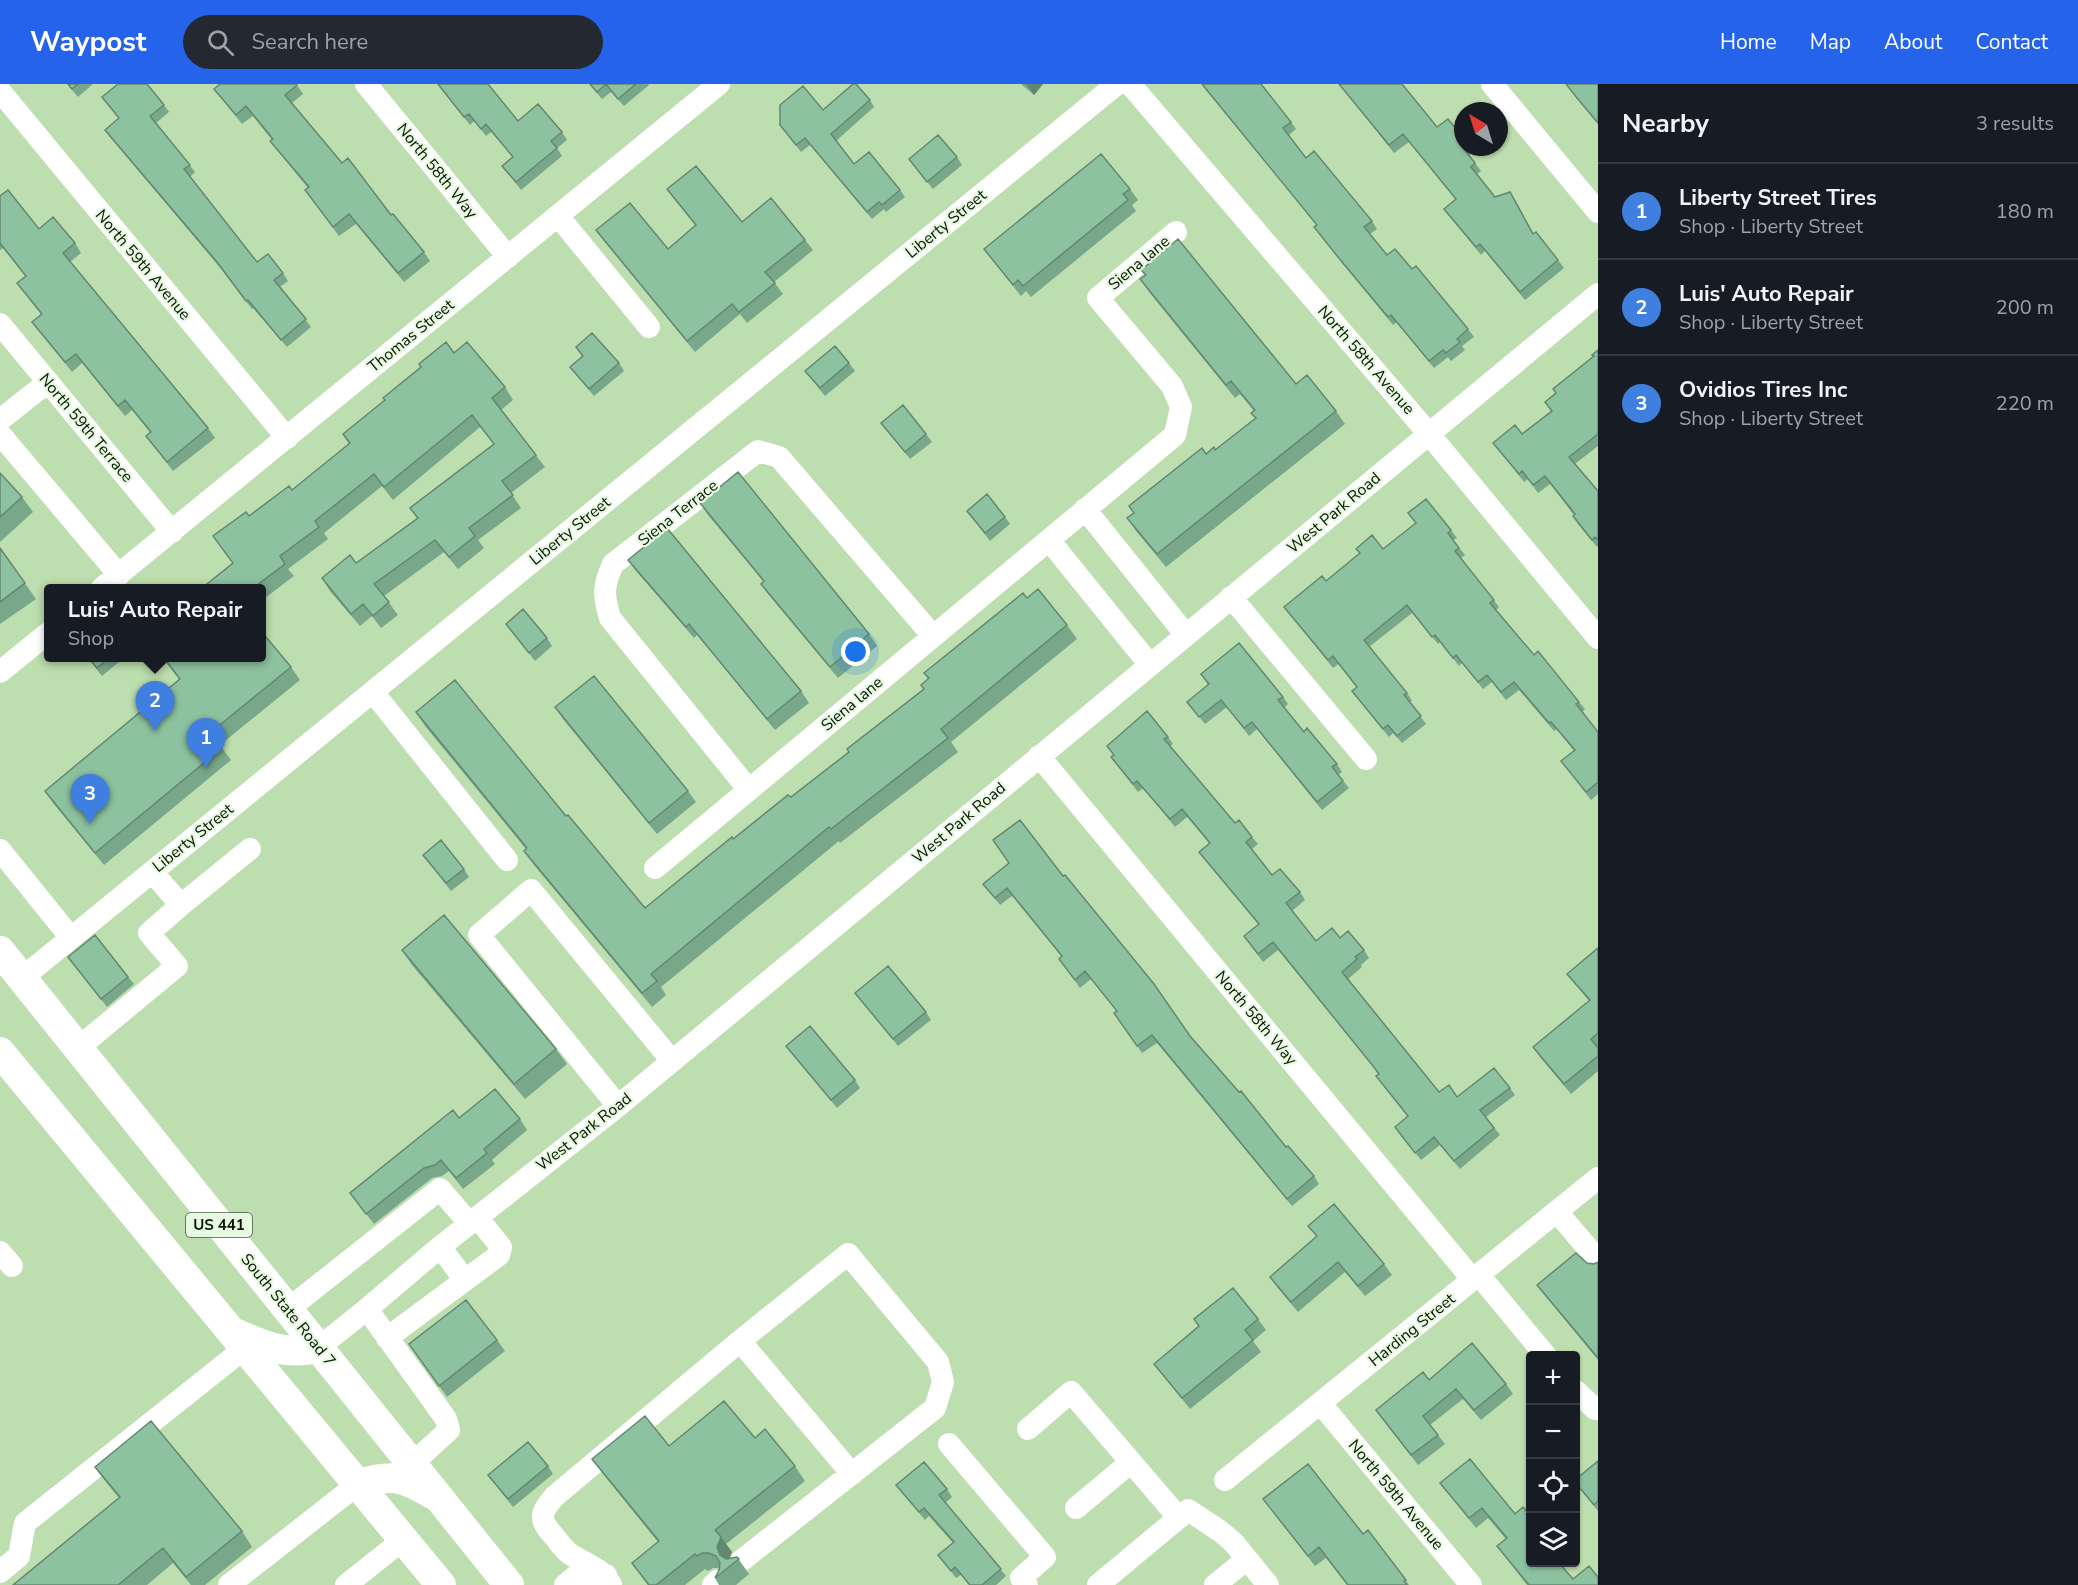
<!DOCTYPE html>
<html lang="en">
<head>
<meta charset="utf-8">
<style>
	body { margin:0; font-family:"Nunito Sans",sans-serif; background:#242831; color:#f1f3f6 }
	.controls { position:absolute; right:18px; bottom:18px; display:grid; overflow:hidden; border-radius:6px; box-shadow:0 2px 4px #0004 }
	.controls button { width:54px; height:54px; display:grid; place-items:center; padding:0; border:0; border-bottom:2px solid #363941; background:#171b24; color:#f1f3f6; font:30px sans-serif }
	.compass { position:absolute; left:1454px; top:18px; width:54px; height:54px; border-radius:50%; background:#171b24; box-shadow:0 2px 4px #0004; rotate:322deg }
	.you { position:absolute; left:856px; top:568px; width:21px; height:21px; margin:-15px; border:4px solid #fff; border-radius:50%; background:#1a73e8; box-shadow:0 0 0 9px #1a73e833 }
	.badge { display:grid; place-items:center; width:39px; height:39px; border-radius:50%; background:#2563eb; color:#fff; font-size:20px; font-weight:700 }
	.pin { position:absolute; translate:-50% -50px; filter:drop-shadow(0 2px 3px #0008) }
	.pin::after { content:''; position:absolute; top:32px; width:21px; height:18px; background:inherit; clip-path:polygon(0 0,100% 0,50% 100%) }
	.popup { position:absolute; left:44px; top:500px; width:222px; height:78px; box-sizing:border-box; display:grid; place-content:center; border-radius:6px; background:#171b24; filter:drop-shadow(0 2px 4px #0005); font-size:20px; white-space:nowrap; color:#9ea1a6 }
	.popup b { font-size:22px; color:#f1f3f6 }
	.popup::after { content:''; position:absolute; left:50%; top:100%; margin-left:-12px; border:12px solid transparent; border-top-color:#171b24 }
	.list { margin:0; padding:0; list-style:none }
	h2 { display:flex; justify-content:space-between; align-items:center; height:78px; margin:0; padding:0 24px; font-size:26px }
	h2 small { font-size:20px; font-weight:400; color:#9ea1a6 }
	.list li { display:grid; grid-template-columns:39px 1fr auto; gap:18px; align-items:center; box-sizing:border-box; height:96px; padding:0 24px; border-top:2px solid #363941 }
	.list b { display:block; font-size:22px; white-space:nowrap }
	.list p { margin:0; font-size:20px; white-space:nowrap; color:#9ea1a6 }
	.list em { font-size:20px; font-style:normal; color:#9ea1a6 }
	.icon { flex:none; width:33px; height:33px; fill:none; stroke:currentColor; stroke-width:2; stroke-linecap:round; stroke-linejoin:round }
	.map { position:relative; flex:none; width:1598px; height:1501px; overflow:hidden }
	header { display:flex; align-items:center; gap:36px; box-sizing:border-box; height:84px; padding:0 30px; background:#2563eb; color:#fff }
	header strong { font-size:28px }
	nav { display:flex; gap:33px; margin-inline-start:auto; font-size:21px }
	.search { width:420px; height:54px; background:#242831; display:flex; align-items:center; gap:15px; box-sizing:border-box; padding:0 21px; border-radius:33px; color:#9ea1a6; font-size:22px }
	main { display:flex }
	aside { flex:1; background:#171b24 }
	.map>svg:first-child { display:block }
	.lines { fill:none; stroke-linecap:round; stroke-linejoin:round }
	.minor { stroke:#fff; stroke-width:22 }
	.major { stroke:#fff; stroke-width:30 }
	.wall { fill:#79a78a }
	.shaded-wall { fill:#638870 }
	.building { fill:#8dc2a0; stroke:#638870; stroke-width:1.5 }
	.labels { text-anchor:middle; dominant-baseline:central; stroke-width:4.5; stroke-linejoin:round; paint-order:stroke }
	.shield { fill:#e8f9e1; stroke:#4b5946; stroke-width:1.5 }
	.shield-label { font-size:15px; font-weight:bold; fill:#081404 }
	.street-label { font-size:16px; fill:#081404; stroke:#e8f9e1 }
</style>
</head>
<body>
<header>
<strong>Waypost</strong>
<div class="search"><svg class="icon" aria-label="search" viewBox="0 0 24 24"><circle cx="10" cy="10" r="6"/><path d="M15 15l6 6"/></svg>Search here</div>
<nav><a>Home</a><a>Map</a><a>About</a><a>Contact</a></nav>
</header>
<main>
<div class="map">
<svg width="1598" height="1501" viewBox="0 0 1598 1501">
	<rect width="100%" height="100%" fill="#bddeae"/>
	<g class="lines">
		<path class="minor" d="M366 0 508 173
			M1130 0 1429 350 1598 554
			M1492 0 1598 128
			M0 7 287 354
			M558 132 649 243
			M0 240 172 448
			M0 336 48 298
			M0 350 119 491
			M1085 425 1186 551
			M1049 456 1150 581
			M102 504 719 0
			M1231 513 1366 675
			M0 588 48 549
			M373 608 507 776
			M1039 672 1473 1196
			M749 706 610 534C603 511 603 502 613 480L758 367 779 373 933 552
			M0 766 71 854
			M655 784 1175 351 1181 323 1172 302 1098 214 1176 148
			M152 788 181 821 250 765
			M22 894 1117 0
			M78 964 177 882 149 849 181 821
			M618 1022 479 851 531 806 672 977
			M1557 1128 1598 1176
			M440 1163 465 1196
			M0 1168 12 1182
			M1479 1191 1546 1272
			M367 1225 446 1335 449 1346 412 1380
			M287 1226 440 1105 469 1139
			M387 1254 499 1171 501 1163 477 1133
			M318 1264 367 1225 440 1163 618 1022 1598 210
			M1576 1307 1595 1325H1598
			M1321 1320 1471 1501
			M1028 1345 1071 1308 1179 1434
			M949 1360 1045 1473 1021 1494 1027 1501
			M1225 1396 1598 1094
			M1076 1424 1131 1378
			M741 1477 935 1324 943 1298 938 1278 848 1170 740 1257 852 1390
			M0 1488 19 1472 25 1439 245 1264
			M229 1501 358 1400
			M346 1501 404 1455
			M565 1501 577 1491H606
			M611 1501C603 1484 585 1480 570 1470 564 1466 559 1458 554 1452 538 1435 540 1429 555 1412L740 1257
			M713 1501 717 1497
			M1098 1501 1188 1426 1220 1447 1234 1459 1268 1501
			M1215 1501 1247 1475"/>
		<path class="major" d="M0 867 509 1501
			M0 968 441 1501
			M237 1250C267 1263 285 1271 318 1264
			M358 1400C392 1390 401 1392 432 1410"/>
	</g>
	<path class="wall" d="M67 0H93L78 13Z
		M296 0 303 10 292 19 342 79 424 168 430 177 404 198 356 140 339 152 305 106 308 104 277 66 270 57 272 56 253 32 242 40 214 5Z
		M437 0H488L518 37 562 48 567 56 557 64 562 72 521 106 502 82 513 73 491 48 486 52 474 37 470 41Z
		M589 0H648L649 1 624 22 611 8 602 15Z
		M1021 0H1043L1034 11Z
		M1201 0H1244L1291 38 1296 45 1289 51 1306 74 1372 137 1377 145 1370 150 1387 171 1412 185 1468 245 1474 253 1462 262 1465 266 1451 277 1448 273 1434 284 1397 238 1393 241 1343 180 1314 143 1317 141Z
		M1339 0 1437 43 1463 63H1470L1474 68 1469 71 1481 87 1477 90 1495 113 1515 116 1533 150 1558 176 1564 184 1525 216 1485 167 1481 171 1450 133 1444 125 1456 115 1409 58 1394 69Z
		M102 13 164 21 169 28 156 39 195 88 190 93 257 178 283 189 288 197 280 203 311 243 287 263 253 224 252 225 222 186 110 53 105 46 119 34Z
		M870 16 874 23 836 57 854 80 900 106 905 113 886 128 884 125 872 135 810 61 801 68 780 41 823 26Z
		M957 73 962 81 933 105 909 75Z
		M667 105 742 138 805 156 813 166 774 198 783 210 747 239 740 230 695 268 604 157 596 146 668 165 695 141Z
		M1130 105 1138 116 1132 121 1136 127 1031 213 1026 207 1021 212 984 165Z
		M0 112 39 145 75 159 81 169 70 178 208 344 215 354 173 387 146 352 150 348 132 326 125 332 82 279 72 288 32 238 41 230 17 199 26 193 3 164 0 166Z
		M1141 186 1296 300 1336 327 1345 340 1166 483 1136 447 1127 434 1206 370 1215 366 1255 334 1251 329 1254 327 1240 310 1235 314 1149 208 1140 195 1145 191Z
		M576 263 619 279 624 287 594 312 570 283 582 272Z
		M1598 266V362L1575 380 1598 407V463H1597L1578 440 1573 432 1574 431 1550 400 1538 409 1528 395 1524 398 1493 359 1522 350 1551 327 1545 318 1556 309 1553 305 1594 272Z
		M454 269 505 303 513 316 501 326 545 383 511 409 521 424 478 456 484 464 458 485 444 468 384 512 398 531 381 544 372 532 360 542 330 507 322 494 356 479 417 434 410 424 494 360 480 343 393 416 382 402 324 449 328 455 288 485 294 492 261 517V504H202L233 479 213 452 292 406 349 360 343 350Z
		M849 279 855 287 825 312 805 287Z
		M881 339 926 350 932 358 910 375Z
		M0 389 22 413 33 428 0 458Z
		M700 419 869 550 877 562 838 594 769 511 761 500 764 498 708 431Z
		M967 427 1005 433 1010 440 990 457Z
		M1408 429 1451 446 1457 454 1453 456 1465 471 1461 474 1499 523 1496 526 1534 571 1579 618 1585 625 1582 628 1598 648V710L1591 716 1561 677 1574 667 1557 645 1554 647 1519 606 1506 616 1492 598 1483 605 1462 579 1459 582 1440 558 1438 560 1412 529 1369 563 1407 609 1412 617 1410 618 1426 640 1402 659 1393 649 1389 653 1352 607 1357 603 1338 580 1333 584 1284 523 1326 497 1360 470 1356 465H1383L1416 439Z
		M0 464 36 515 0 540Z
		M628 476 801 607 809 619 775 646 697 551 694 554 636 487Z
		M1027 514 1067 541 1077 555 951 658 958 668 840 759 839 757 661 903 666 911 652 923 534 781 524 767 526 765 425 642 416 628 566 732 645 824 733 755 791 713 849 668 924 605 928 595 924 589Z
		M506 540 547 554 552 562 535 577Z
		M87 573H125L102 592Z
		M162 573H261L291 583 300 596 220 661 231 676 104 781 53 719 45 707 179 595Z
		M1201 590 1283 613 1288 620 1284 624 1304 648 1337 680 1342 688 1338 691 1349 704 1322 726 1257 645 1249 652 1227 623 1205 640 1187 618 1208 601Z
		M555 623 688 707 696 718 657 750 563 635Z
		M1168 653 1173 660 1170 662 1235 739 1252 753 1258 760 1252 765 1272 791 1300 808 1305 816 1292 827 1316 857 1340 854 1364 866 1369 874 1361 881 1362 883 1348 895 1439 1008 1457 1013 1510 1004 1515 1011 1486 1033 1500 1051 1460 1085 1440 1061 1421 1076 1395 1043 1408 1033 1376 992 1379 990 1377 987 1278 866 1263 878 1244 852 1259 841 1199 768 1210 760 1187 733 1175 743 1143 704 1138 708 1111 673 1114 671 1107 662Z
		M423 771 464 785 469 793 451 807Z
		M1063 792 1190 952 1286 1063 1314 1092 1319 1100 1292 1122 1157 959 1142 969 1114 929 1117 927 1091 895 1080 904 1059 875 1062 873 1012 812 1000 821 983 800Z
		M1598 864V987L1571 1010 1540 973 1533 963 1589 917 1567 890Z
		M402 866 556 965 567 980 525 1015 412 881Z
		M68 873 128 893 134 900 107 923Z
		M855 909 926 928 931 936 898 962Z
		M786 962 855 996 860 1004 837 1024Z
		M459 1034 520 1035 527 1046 492 1076 495 1080 463 1105 449 1087 442 1092 432 1094 374 1140 350 1109Z
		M1308 1142 1384 1180 1392 1191 1365 1212 1345 1188 1298 1228 1277 1203 1270 1193 1317 1153Z
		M1598 1178V1276L1544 1210 1537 1201 1587 1179 1594 1180Z
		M1194 1235H1258L1266 1246 1253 1257 1261 1268 1190 1325 1154 1280 1199 1243Z
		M497 1256 505 1267 447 1313 409 1260Z
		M1429 1296 1506 1300 1513 1310 1481 1336 1463 1315 1430 1341 1445 1360 1418 1381 1376 1326Z
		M755 1354 795 1382 805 1397 726 1460 732 1468 729 1474 737 1473 749 1490 736 1501H719L715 1494 719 1486V1484H713L708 1487 705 1485 685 1501H648L632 1479 658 1458 603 1390 592 1375 669 1362Z
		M1470 1375 1530 1479 1573 1495 1598 1501H1527L1497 1462 1506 1455 1488 1434 1476 1444 1440 1399Z
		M1598 1377V1427L1575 1399Z
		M548 1382 553 1390 513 1423 488 1391Z
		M95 1383 242 1447 252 1463 205 1501H191L173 1479 147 1501H13L119 1414 106 1398Z
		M896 1401 947 1405 952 1413 945 1419 1006 1492 996 1501H969L961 1491 956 1494 938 1471 953 1459 929 1432 925 1436Z
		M1263 1415 1363 1450 1368 1446 1409 1501H1347L1326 1474 1315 1482Z"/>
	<path class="shaded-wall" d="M1026 0H1043L1034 11Z
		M1510 108 1515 116 1538 158 1533 150Z
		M721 1453 732 1468 728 1478 720 1471 717 1463Z"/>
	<path class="building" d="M68 0H78L72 5Z
		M118 0H147L164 21 150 32 190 81 184 85 257 178 268 170 283 189 274 196 306 235 281 256 248 216 246 217 217 178 105 46 119 34 102 13Z
		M220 0H296L297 1 285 11 342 79 348 74 391 131 393 130 424 168 398 189 349 130 333 143 305 106 309 103 270 57 273 55 246 22 236 31 214 5Z
		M438 0H488L518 37 538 20 562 48 551 57 557 64 516 98 502 82 513 73 486 40 481 45 469 30 464 33Z
		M590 0H606L597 8Z
		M606 0H636L618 15Z
		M853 0H856L870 16 831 50 854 80 869 68 900 106 882 121 879 118 867 128 805 54 796 61 780 41V21L803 2 823 26Z
		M1202 0H1261L1291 38 1283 44 1306 74 1314 67 1372 137 1364 143 1387 171 1395 165 1412 185 1416 182 1468 245 1457 255 1460 258 1446 269 1443 266 1429 277 1391 231 1388 233 1338 173 1314 143 1317 141Z
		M1339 0H1402L1437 43 1448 35 1463 53V63H1464L1463 64 1475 79 1471 83 1495 113 1510 108 1533 150 1536 148 1558 176 1520 208 1480 160 1476 163 1444 125 1456 115 1403 50 1389 61Z
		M1566 0H1598V39L1577 14Z
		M938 51 957 73 927 98 909 75Z
		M1101 70 1130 105 1123 110 1128 116 1023 202 1018 196 1013 201 984 165Z
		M696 82 742 138 771 114 805 156 765 188 775 199 739 228 732 220 687 257 596 146 630 119 668 165 696 141 667 105Z
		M8 106 39 145 53 133 75 159 63 169 208 344 167 378 146 352 151 348 125 316 118 322 76 270 65 278 32 238 42 230 17 199 26 192 0 159V112Z
		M1178 155 1296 300 1307 291 1336 327 1157 470 1127 434 1134 429 1129 422 1202 364 1206 370 1214 363 1215 366 1256 334 1251 329 1255 326 1231 297 1226 301 1140 195 1146 191 1141 186Z
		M592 249 619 279 589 305 570 283 583 272 576 263Z
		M446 258 454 269 467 258 505 303 492 314 536 371 502 397 513 411 469 444 475 452 449 473 435 456 374 500 389 518 373 532 363 520 351 530 322 494 350 471 356 479 418 434 410 424 494 360 472 331 384 403 374 390 315 437 319 443 280 472 285 480 253 504H202L233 479 213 452 246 428 249 432 289 402 292 406 350 359 343 350 385 316 383 314 421 283 419 280Z
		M835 262 849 279 820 304 805 287Z
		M1598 266V350L1569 373 1598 407V456L1595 453 1592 456 1573 432 1575 430 1545 392 1533 401 1522 387 1519 390 1493 359 1515 341 1522 350 1552 327 1545 318 1556 309 1553 305 1594 272 1592 271Z
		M903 321 926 350 905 368 881 339Z
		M738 388 869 550 830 583 761 500 764 497 700 419Z
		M0 389 22 413 0 433Z
		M987 410 1005 433 985 449 967 427Z
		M1426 415 1451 446 1448 449 1459 464 1455 467 1494 516 1490 519 1534 571 1538 567 1579 618 1576 620 1598 648V699H1597L1586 708 1561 677 1575 666 1551 638 1549 639 1514 598 1501 608 1487 591 1478 598 1456 571 1453 574 1435 551 1432 553 1407 521 1364 556 1407 609 1404 611 1421 632 1397 652 1388 641 1383 645 1352 607 1357 603 1333 572 1328 576 1284 523 1322 492 1326 497 1360 469 1356 465 1372 451 1383 465 1416 439 1408 429Z
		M667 444 801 607 767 635 689 540 686 543 628 476Z
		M0 464 25 499 0 518Z
		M1038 505 1067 541 941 645 948 654 831 745 829 743 651 890 657 897 642 909 524 767 527 764 416 628 455 596 566 732 568 731 645 824 732 753 733 755 788 711 791 713 849 668 847 665 924 605 921 601 929 594 924 589 1023 509 1027 514Z
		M523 525 547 554 529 569 506 540Z
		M261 547 291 583 210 649 222 664 95 769 45 707 180 595 163 573H261Z
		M1239 559 1283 613 1278 616 1304 648 1307 644 1337 680 1332 683 1343 697 1317 718 1252 638 1244 644 1221 616 1199 633 1187 618 1209 600 1201 590Z
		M88 573H110L97 584Z
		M594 592 688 707 649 739 555 623Z
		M1147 627 1168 653 1164 655 1235 739 1239 736 1252 753 1246 758 1272 791 1280 785 1300 808 1286 819 1316 857 1332 844 1340 854 1348 847 1364 866 1355 873 1357 875 1342 888 1439 1008 1449 1001 1457 1013 1494 984 1510 1004 1480 1026 1494 1044 1454 1077 1434 1053 1415 1069 1395 1043 1408 1032 1376 992 1379 990 1373 982 1273 858 1258 870 1244 852 1259 840 1199 768 1210 759 1182 725 1170 735 1137 697 1133 700 1111 673 1114 671 1107 662Z
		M1020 736 1063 792 1065 791 1154 900 1190 952 1239 1008 1241 1007 1286 1063 1288 1062 1314 1092 1287 1115 1152 951 1137 962 1114 929 1117 927 1085 887 1075 896 1059 875 1062 872 1007 804 995 814 983 800 1009 779 993 756Z
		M441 756 464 785 446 799 423 771Z
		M444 831 556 965 514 1000 402 866Z
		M95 851 128 893 101 915 68 873Z
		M1598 864V949L1591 955 1598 964V972L1564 1000 1533 963 1590 916 1567 890Z
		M888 882 926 928 893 955 855 909Z
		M810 942 855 996 831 1016 786 962Z
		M495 1005 520 1035 484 1065 487 1069 456 1094 441 1076 435 1081 424 1084 366 1130 350 1109 453 1026 459 1034Z
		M1334 1120 1384 1180 1358 1202 1338 1178 1291 1218 1270 1193 1317 1152 1308 1142Z
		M1576 1169 1587 1179 1594 1180 1598 1178V1274L1537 1201Z
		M1233 1204 1258 1235 1245 1246 1253 1256 1182 1314 1154 1280 1199 1242 1194 1235Z
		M466 1216 497 1256 439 1302 409 1260Z
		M1472 1259 1506 1300 1474 1326 1456 1305 1423 1332 1438 1351 1411 1371 1376 1326 1423 1288 1429 1296Z
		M724 1317 755 1354 765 1345 795 1382 715 1446 721 1453 717 1463 720 1471 726 1475 737 1473 739 1475 715 1494 719 1486 720 1479 716 1472 709 1469H702L697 1472 695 1470 656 1501H649L632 1479 659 1457 592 1375 645 1332 669 1362Z
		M151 1337 242 1447 186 1493 163 1464 118 1501H13L120 1413 95 1383Z
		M528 1358 548 1382 508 1415 488 1391Z
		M1470 1375 1515 1430 1523 1423 1530 1432V1479H1559L1573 1495 1589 1482 1598 1493V1501H1529L1497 1462 1507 1454 1482 1424 1469 1434 1440 1399Z
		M1598 1377V1417L1594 1421 1575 1398V1396Z
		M924 1378 947 1405 939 1411 1001 1485 982 1501H970L955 1483 951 1487 938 1471 954 1458 924 1424 919 1428 896 1401Z
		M1308 1380 1363 1450 1368 1446 1406 1496 1404 1497 1407 1501H1348L1319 1463 1308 1472 1263 1415Z"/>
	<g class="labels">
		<rect class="shield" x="186" y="1129" width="66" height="24" rx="4.5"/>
		<g class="shield-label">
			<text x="219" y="1141">US 441</text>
		</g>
		<g class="street-label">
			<text transform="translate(437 87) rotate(51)">North 58th Way</text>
			<text transform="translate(946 140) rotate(-39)">Liberty Street</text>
			<text transform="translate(1139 179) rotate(-40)">Siena lane</text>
			<text transform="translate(143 181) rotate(50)">North 59th Avenue</text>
			<text transform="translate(411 252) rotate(-39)">Thomas Street</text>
			<text transform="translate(1366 276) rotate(49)">North 58th Avenue</text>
			<text transform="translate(86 344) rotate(50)">North 59th Terrace</text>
			<text transform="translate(678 429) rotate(-38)">Siena Terrace</text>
			<text transform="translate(1334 429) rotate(-40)">West Park Road</text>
			<text transform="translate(570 447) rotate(-39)">Liberty Street</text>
			<text transform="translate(852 620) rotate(-40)">Siena lane</text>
			<text transform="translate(959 739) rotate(-40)">West Park Road</text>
			<text transform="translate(193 754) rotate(-39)">Liberty Street</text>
			<text transform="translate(1256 934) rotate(50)">North 58th Way</text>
			<text transform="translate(584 1048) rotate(-38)">West Park Road</text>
			<text transform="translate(288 1226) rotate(51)">South State Road 7</text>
			<text transform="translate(1412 1246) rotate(-39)">Harding Street</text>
			<text transform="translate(1396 1411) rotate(50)">North 59th Avenue</text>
		</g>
	</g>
</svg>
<div class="controls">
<button>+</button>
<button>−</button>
<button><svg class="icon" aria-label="locate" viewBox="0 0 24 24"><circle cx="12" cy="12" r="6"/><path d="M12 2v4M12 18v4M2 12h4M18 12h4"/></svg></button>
<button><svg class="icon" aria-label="layers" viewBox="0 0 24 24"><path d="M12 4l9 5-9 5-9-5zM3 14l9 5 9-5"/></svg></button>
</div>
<svg class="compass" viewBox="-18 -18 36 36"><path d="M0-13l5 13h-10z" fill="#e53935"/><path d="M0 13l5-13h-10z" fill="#9ea1a6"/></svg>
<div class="you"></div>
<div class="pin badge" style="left:206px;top:684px;background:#3f7fe0">1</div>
<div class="pin badge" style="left:155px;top:647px;background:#3f7fe0">2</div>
<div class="popup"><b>Luis' Auto Repair</b>Shop</div>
<div class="pin badge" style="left:90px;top:740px;background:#3f7fe0">3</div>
</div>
<aside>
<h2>Nearby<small>3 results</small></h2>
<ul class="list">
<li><span class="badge" style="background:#3f7fe0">1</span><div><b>Liberty Street Tires</b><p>Shop · Liberty Street</p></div><em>180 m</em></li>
<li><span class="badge" style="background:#3f7fe0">2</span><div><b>Luis' Auto Repair</b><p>Shop · Liberty Street</p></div><em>200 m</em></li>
<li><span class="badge" style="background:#3f7fe0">3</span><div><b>Ovidios Tires Inc</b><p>Shop · Liberty Street</p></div><em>220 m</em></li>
</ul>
</aside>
</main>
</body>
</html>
